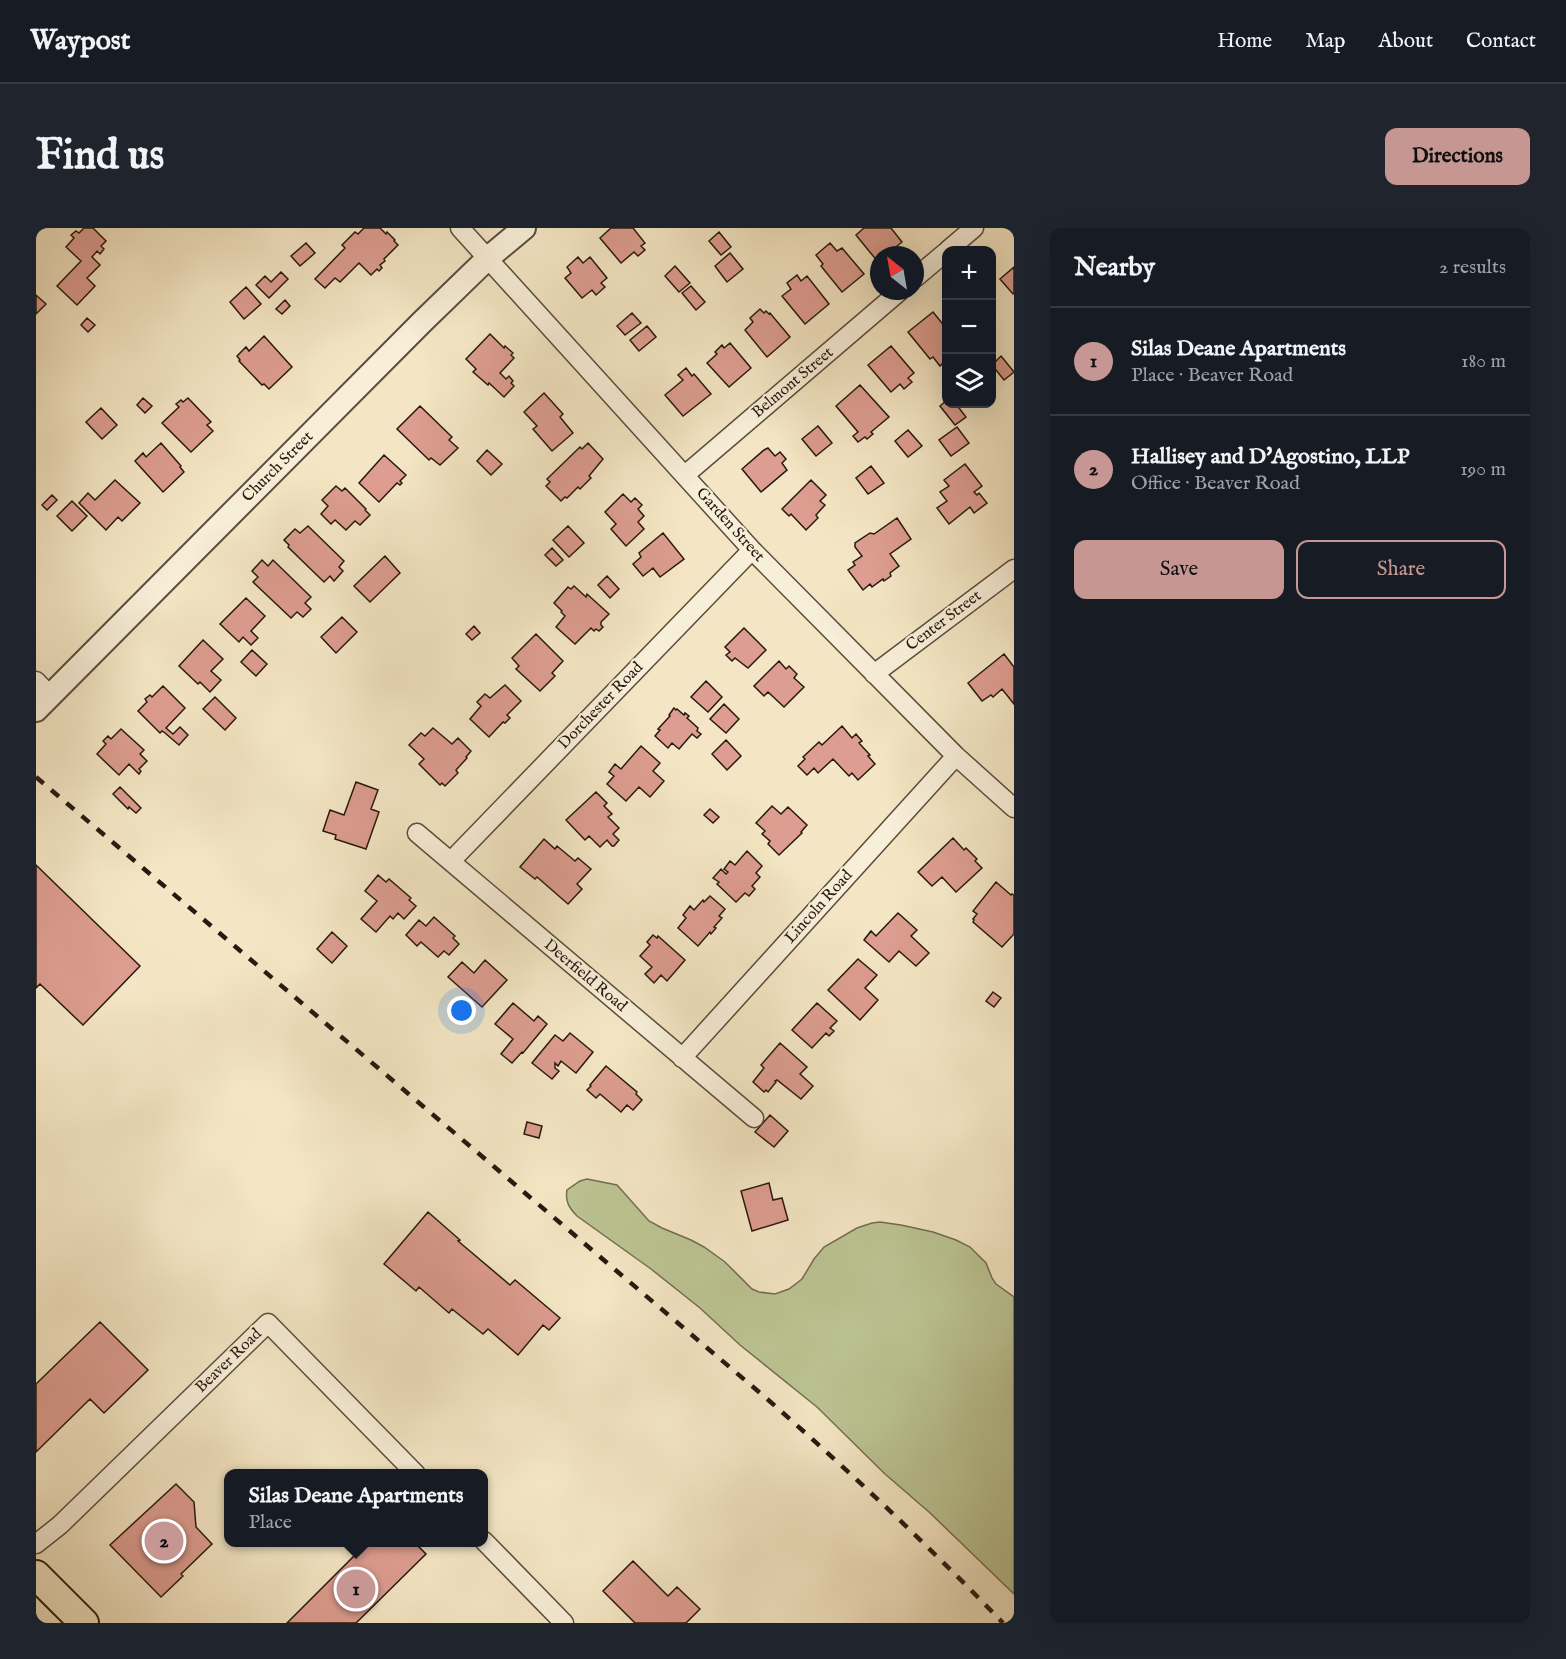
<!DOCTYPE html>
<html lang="en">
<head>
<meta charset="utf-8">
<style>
	body { margin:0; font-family:"IM FELL English",serif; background:#20242c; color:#f1f3f6 }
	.controls { position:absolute; right:18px; top:18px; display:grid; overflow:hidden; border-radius:12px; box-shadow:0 6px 24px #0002 }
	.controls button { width:54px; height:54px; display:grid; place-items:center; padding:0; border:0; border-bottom:2px solid #363941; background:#171b24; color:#f1f3f6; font:30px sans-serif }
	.compass { position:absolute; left:834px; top:18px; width:54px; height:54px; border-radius:50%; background:#171b24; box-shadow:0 6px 24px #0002; rotate:329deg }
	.you { position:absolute; left:426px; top:783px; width:21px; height:21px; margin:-15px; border:4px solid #fff; border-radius:50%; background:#1a73e8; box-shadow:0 0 0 9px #1a73e833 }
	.badge { display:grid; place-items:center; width:39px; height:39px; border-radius:50%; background:#c59692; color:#111; font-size:20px; font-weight:700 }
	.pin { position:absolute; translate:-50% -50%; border:3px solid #fff; box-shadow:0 2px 6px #0006 }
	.popup { position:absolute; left:188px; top:1241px; width:264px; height:78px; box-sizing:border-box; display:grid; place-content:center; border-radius:12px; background:#171b24; filter:drop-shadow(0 2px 4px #0005); font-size:20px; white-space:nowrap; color:#9ea1a6 }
	.popup b { font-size:22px; color:#f1f3f6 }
	.popup::after { content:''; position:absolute; left:50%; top:100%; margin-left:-12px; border:12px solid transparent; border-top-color:#171b24 }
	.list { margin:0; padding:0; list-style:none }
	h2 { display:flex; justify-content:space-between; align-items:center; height:78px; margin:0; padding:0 24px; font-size:26px }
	h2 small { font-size:20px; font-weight:400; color:#9ea1a6 }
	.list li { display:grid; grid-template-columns:39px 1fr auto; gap:18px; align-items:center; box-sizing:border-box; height:108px; padding:0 24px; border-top:2px solid #363941 }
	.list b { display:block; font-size:22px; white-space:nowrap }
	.list p { margin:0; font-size:20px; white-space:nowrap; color:#9ea1a6 }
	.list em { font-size:20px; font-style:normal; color:#9ea1a6 }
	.actions { display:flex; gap:12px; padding:18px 24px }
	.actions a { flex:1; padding:14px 0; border:2px solid #c59692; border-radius:12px; text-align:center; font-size:21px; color:#c59692 }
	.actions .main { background:#c59692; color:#111 }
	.icon { flex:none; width:33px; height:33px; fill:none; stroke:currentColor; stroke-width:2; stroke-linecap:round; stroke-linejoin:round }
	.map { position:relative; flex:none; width:978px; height:1395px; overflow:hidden; border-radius:12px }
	header { display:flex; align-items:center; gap:36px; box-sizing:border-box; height:84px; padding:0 30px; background:#171b24; border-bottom:2px solid #363941 }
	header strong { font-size:28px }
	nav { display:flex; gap:33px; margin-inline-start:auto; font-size:21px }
	.intro { display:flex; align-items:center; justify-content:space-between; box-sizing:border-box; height:144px; padding:0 36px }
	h1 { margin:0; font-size:42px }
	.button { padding:15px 27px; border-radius:12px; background:#c59692; color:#111; font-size:21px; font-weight:700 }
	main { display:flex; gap:36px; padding:0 36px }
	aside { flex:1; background:#171b24; border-radius:12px; box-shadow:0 6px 24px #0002 }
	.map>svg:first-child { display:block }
	.green { fill:#bcc493; stroke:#726e51; stroke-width:1.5 }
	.building { fill:#dd9d90; stroke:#28180f; stroke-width:1.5 }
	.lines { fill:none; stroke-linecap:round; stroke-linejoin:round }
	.minor-casing { stroke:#5b4c3c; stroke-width:21 }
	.tertiary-casing { stroke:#5b4c3c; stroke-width:26 }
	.primary-casing { stroke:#28180f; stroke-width:32 }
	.minor { stroke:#f8efd9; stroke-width:18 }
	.tertiary { stroke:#f8efd9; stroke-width:22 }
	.primary { stroke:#f4e6c4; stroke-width:28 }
	.rail { stroke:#28180f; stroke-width:4.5; stroke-dasharray:10 10; stroke-linecap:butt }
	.labels { text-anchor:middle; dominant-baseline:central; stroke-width:4.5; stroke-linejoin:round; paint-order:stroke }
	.street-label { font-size:16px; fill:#28180f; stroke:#f8efd9 }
</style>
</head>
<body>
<header>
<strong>Waypost</strong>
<nav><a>Home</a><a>Map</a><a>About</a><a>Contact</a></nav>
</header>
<div class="intro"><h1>Find us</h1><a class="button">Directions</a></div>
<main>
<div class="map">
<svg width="978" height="1395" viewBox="0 0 978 1395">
	<rect width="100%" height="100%" fill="#f4e6c4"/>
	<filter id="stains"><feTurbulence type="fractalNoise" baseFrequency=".00333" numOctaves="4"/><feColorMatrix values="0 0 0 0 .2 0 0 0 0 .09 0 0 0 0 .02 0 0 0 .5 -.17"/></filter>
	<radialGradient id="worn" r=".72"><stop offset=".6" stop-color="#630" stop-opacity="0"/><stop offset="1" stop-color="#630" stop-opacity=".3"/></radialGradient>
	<path class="green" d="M551 951 581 957 613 993 626 1000 655 1012 668 1019 689 1034 716 1061 723 1064 739 1066 753 1061 766 1051 778 1031 788 1019 821 1000 836 995 844 994 865 997 897 1004 920 1012 934 1019 950 1035 956 1050 960 1056 978 1069V1366L893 1284 849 1246 781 1179 704 1117 664 1080 615 1041 541 988C533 980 529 973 531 962L544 953Z"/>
	<path class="building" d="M48 0H57L70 13 65 18 68 21 64 26 61 23 56 29 64 37 51 50 59 58 41 77 21 58 45 33 30 19 38 10 35 7 40 3 43 5Z
		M328 0H344L350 6 351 4 359 12 358 13 362 17 348 31 349 33 344 37 346 40 343 43 341 41 335 47 323 35 304 54 299 50 289 60 279 51 309 20 306 17 319 4 322 6Z
		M575 0H597L609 15 605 18 609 22 602 28 598 24 585 35 564 10Z
		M828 0H855L866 14 850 27H843L842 34 820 7Z
		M683 4 695 19 685 27 673 13Z
		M270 15 279 25 264 38 255 28Z
		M794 15 801 23 806 20 828 46 806 64 785 38 787 36 780 27Z
		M694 25 707 41 691 54 679 38Z
		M542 29 547 35 554 29 571 50 565 55 569 59 560 67 556 62 546 70 529 50 535 45 531 39Z
		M639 38 654 55 643 64 629 48Z
		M978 39V65L977 66 964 51Z
		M245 44 252 51 233 70 220 57 229 48 235 54Z
		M761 47 765 53 771 48 793 76 769 96 746 68 755 61 751 55Z
		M655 58 669 74 660 82 646 65Z
		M210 59 225 76 208 91 194 74Z
		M0 67 10 76 0 86Z
		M249 72 254 78 246 86 240 81Z
		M724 81 728 85 730 83 733 86 734 85 754 109 731 129 709 102 717 94 714 90Z
		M897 84 910 100V139L909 140 906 136 904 138 897 129 894 131 872 104Z
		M596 85 605 95 589 107 581 98Z
		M51 90 59 97 52 104 45 97Z
		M611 98 620 109 603 123 594 112Z
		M454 106 468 120 469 118 477 125 475 127 478 130 464 145 470 151 473 148 477 153 475 155 478 158 468 169 453 155 452 157 437 144 440 141 430 131Z
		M228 108 256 139 233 161 228 156 226 157 203 133 204 132 201 128 210 119 213 123Z
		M694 115 715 140 693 159 671 135 681 126 679 124 686 117 688 120Z
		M855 118 878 145 872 150 876 154 868 161 864 156 855 164 832 137Z
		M965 128 978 144 968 152 956 137Z
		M650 140 656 148 658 146 675 166 647 188 629 167 647 152 642 147Z
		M824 157 853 189 835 204 837 206 831 211 829 209 822 214 817 208 822 204 800 178Z
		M508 165 527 186 524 189 537 205 516 223 497 201 501 198 488 184Z
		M107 170 116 178 109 185 101 177Z
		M152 170 175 194 171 197 177 203 155 224 126 195 143 179 140 176 145 172 147 174Z
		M910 173V176H920L930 189 919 197 904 178Z
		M384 178 416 209 413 212 422 220 404 237 395 230 393 232 361 201Z
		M65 180 81 197 66 211 50 194Z
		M782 198 796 215 780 228 766 211Z
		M921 199 933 215 915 228 903 212Z
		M872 202 886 218 872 229 859 213Z
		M125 215 145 238 144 239 148 244 127 264 99 233 107 225 110 229Z
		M552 215 567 231 553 248 555 250 544 261 542 259 531 270 529 269 525 273 510 258 514 254 511 251 544 219 546 221Z
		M732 220 739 228 744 224 750 231 746 235 751 242 725 264 706 241 728 222Z
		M451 222 466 236 455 247 441 233Z
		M348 227 370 247 364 253 366 255 364 257 361 255 343 274 323 255Z
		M929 236 946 258 938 264 941 267 943 265 951 275 938 285 934 279 913 296 901 280 911 273 904 264 913 258 908 252Z
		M835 238 848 255 832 266 820 250Z
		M79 252 104 275 86 293 82 289 70 302 43 275 52 265 59 272Z
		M775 252 790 267 784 273 789 277 780 287 782 290 770 302 755 286 753 288 746 281Z
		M300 258 306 263 309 260 330 281 329 282 334 287 324 297 319 293 310 302 299 292 295 296 285 286 292 278 286 272Z
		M587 266 595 274 599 270 606 277 602 281 608 288 602 294 608 301 590 318 575 301 580 296 569 284Z
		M16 267 21 272 11 282 6 277Z
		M36 273 51 288 36 303 21 288Z
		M861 290 875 311 854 326 863 338 854 345 855 348 848 353 847 351 836 359 834 356 827 362 812 342 819 337 817 334 826 328 819 319V315L834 305 838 306Z
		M272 298 308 333 303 339 307 343 298 353 294 348 288 354 252 319 253 317 248 312 259 301 264 305Z
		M532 298 548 315 533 329 517 312Z
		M627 305 648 331 624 349 617 340 607 348 597 336 605 329 603 325Z
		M516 320 527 332 520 338 509 327Z
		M349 328 364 345 334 374 318 358Z
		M226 332 232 338 237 332 275 369 269 375 275 381 267 389 261 384 255 390 217 354 222 349 216 343Z
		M571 348 583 361 574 370 562 357Z
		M538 358 550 369 551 366 573 386 565 394V397L567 399 563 403 560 401 558 403 555 400 539 416 520 399 529 388 525 384 526 383 518 375 532 359 535 361Z
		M210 370 229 388 215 403 222 410 215 417 207 409 203 414 184 396Z
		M306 389 321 404 300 425 285 409Z
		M438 398 444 405 436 412 430 406Z
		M708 400 730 422 712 440 699 430 696 433 690 427 694 424 689 419Z
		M500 406 527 433 516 445 519 448 504 463 480 441 483 438 476 430Z
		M167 412 187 431 175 443 185 452 174 464 164 454 162 456 143 438Z
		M216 422 231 436 220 448 205 434Z
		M968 426 978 439V476L966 461 957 469 955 467 946 473 932 455Z
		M743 433 750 441 753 438 761 446 758 450 768 459 748 479 732 464 728 468 718 458Z
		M670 453 686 469 672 484 655 469Z
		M469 457 485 473 471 487 474 490 469 495 467 494 453 509 434 491 445 478 441 474 449 466 454 470Z
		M127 458 149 480 130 500 137 506 144 499 152 507 143 517 129 505 126 503 124 505 102 483 111 474 109 471 114 467 116 469Z
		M179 469 200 490 189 502 167 481Z
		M688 476 703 491 690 505 674 491Z
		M638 480 640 482 641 481 648 487 649 485 653 488 651 490 662 500 661 503 665 506 661 510 656 506 643 521 636 515 632 520 619 508 624 502 622 501 634 488 633 487Z
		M806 498 816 510 820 506 826 513 823 515 834 527 832 528 839 536 822 552 816 545 813 548 797 531 782 545 778 540 771 547 762 538 769 531 767 529 783 514 786 517Z
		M397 500 416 516 422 510 435 523 430 529 431 530 420 542 422 545 409 558 406 555 404 557 383 536 388 531 373 517 385 505 389 508Z
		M85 501 108 522 104 526 111 533 103 541 105 543 103 546 93 536 83 547 61 526 70 516 67 513 72 508 75 511Z
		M690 512 705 528 691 542 676 526Z
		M605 518 624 535 617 543 628 553 614 569 603 559 590 573 571 556 578 548 573 544 579 536 585 541Z
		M320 554 342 562 335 581 343 584 330 621 299 611 300 607 287 603 294 582 308 587Z
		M84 559 105 580 100 585 93 579 92 581 77 566Z
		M560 564 571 575 568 578 576 586 572 589 583 600 577 606 583 612 578 618H576L571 612 564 619 553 608 549 612 530 592Z
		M736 578 745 586 752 579 771 597 765 604 766 605 743 627 732 616 734 613 726 606 729 603 720 595Z
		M674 581 683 589 677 595 668 587Z
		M917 610 928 622 930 620 941 631 939 633 946 640 920 664 906 649 896 658 882 644Z
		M508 611 519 621 521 618 539 633 542 630 555 641 541 656 546 661 532 676 501 649 499 651 484 639Z
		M711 623 726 638 720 645 724 649 716 658 719 661 713 668 709 665 700 674 681 656 683 654 677 650 685 641 690 646 692 644 688 641 694 633 699 637Z
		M0 637 104 738 47 797 4 756 0 760Z
		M342 647 350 654 353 651 375 670 373 672 380 678 368 691 362 685 357 691 354 688 340 704 325 691 341 673 329 663Z
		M960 654 975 667 976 666 978 667V706L966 719 937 694 938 692 937 691 941 686 937 683Z
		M674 668 689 681 683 688 686 690 678 699 680 700 675 706 674 704 662 718 642 700 650 690 647 687 654 678 658 682 667 672 668 674Z
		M862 685 881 702 875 708 893 725 880 738 863 723 853 734 828 712 835 703 840 708Z
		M398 689 419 708 417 710 423 716 413 727 408 723 402 729 385 714 381 718 370 707 383 692 390 698Z
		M296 704 311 718 296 735 281 721Z
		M617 707 621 710 622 708 649 732 631 753 625 747 618 755 609 746 616 739 604 728 614 717 611 714Z
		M822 731 841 747 829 760 842 772 824 792 792 762Z
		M449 732 471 752 446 779 412 749 426 734 438 745Z
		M957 764 965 770 958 779 950 773Z
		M477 775 498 793 502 788 511 796 487 825 486 824 476 835 465 826 477 811 459 796Z
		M781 775 801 793 794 800 798 803 793 808 790 805 776 820 756 802Z
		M534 805 557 824 540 845 525 833 522 838 519 835V840L523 843 516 851 496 835 519 807 527 813Z
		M744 815 771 839 764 846 777 858 765 871 741 852 739 853 740 854 732 864 730 862 728 864 717 854 728 840 725 837Z
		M570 838 601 864 600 866 606 872 597 882 591 877 585 884 564 866 560 870 551 862 555 858 554 857Z
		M734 887 752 903 738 919 719 904Z
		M491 894 506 898 503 910 488 906Z
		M733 955 737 972 746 970 752 992 716 1003 705 963Z
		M392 984 424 1012 422 1013 474 1057 479 1052 524 1090 513 1102 507 1097 482 1127 452 1101 447 1106 416 1081 413 1085 383 1059 380 1063 348 1036Z
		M64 1094 112 1142 68 1185 54 1171 0 1224V1156Z
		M140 1256 158 1274 160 1299 176 1316 145 1346 147 1348 125 1369 74 1317Z
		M332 1314H378L390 1326 320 1395H251Z
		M597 1333 632 1368 641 1359 664 1381 650 1395H599L567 1363Z"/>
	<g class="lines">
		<g class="minor-casing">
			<path id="minor" d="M424 0 716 322 920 528 978 580
				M912 22 938 0
				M879 50 910 24
				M649 247 864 63
				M838 446 978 341
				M0 453 14 468
				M381 605 718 890
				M415 633 716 322
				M646 830 920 528
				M448 1313 528 1395
				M0 1316 24 1297 232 1095 380 1246"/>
		</g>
		<g class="tertiary-casing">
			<path id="tertiary" d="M0 482 386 94 452 30 488 0"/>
		</g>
		<g class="primary-casing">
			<path id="primary" d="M0 1347 48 1395"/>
		</g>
		<use href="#minor" class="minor"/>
		<use href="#tertiary" class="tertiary"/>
		<use href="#primary" class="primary"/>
		<path class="rail" d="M0 549 730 1170C812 1242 891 1316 967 1395"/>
	</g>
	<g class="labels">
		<g class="street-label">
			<text transform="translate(757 155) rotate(-40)">Belmont Street</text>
			<text transform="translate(242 239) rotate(-45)">Church Street</text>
			<text transform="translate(694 297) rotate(48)">Garden Street</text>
			<text transform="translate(908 393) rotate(-37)">Center Street</text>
			<text transform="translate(565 478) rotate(-46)">Dorchester Road</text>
			<text transform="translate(783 679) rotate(-48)">Lincoln Road</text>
			<text transform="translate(549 748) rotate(40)">Deerfield Road</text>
			<text transform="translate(193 1133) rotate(-44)">Beaver Road</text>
		</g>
	</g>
	<rect width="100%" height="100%" filter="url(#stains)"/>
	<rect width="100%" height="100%" fill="url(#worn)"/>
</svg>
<div class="controls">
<button>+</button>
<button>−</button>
<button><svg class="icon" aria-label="layers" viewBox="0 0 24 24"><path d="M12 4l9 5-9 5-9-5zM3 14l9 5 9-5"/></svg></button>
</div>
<svg class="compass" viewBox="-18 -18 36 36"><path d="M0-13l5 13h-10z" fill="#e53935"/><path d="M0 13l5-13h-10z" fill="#9ea1a6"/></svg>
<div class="you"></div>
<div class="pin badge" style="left:320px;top:1361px">1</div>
<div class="popup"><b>Silas Deane Apartments</b>Place</div>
<div class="pin badge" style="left:128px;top:1313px">2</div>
</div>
<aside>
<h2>Nearby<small>2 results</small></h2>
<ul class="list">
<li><span class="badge">1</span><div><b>Silas Deane Apartments</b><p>Place · Beaver Road</p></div><em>180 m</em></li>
<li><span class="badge">2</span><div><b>Hallisey and D'Agostino, LLP</b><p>Office · Beaver Road</p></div><em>190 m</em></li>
</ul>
<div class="actions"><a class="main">Save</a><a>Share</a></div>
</aside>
</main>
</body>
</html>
